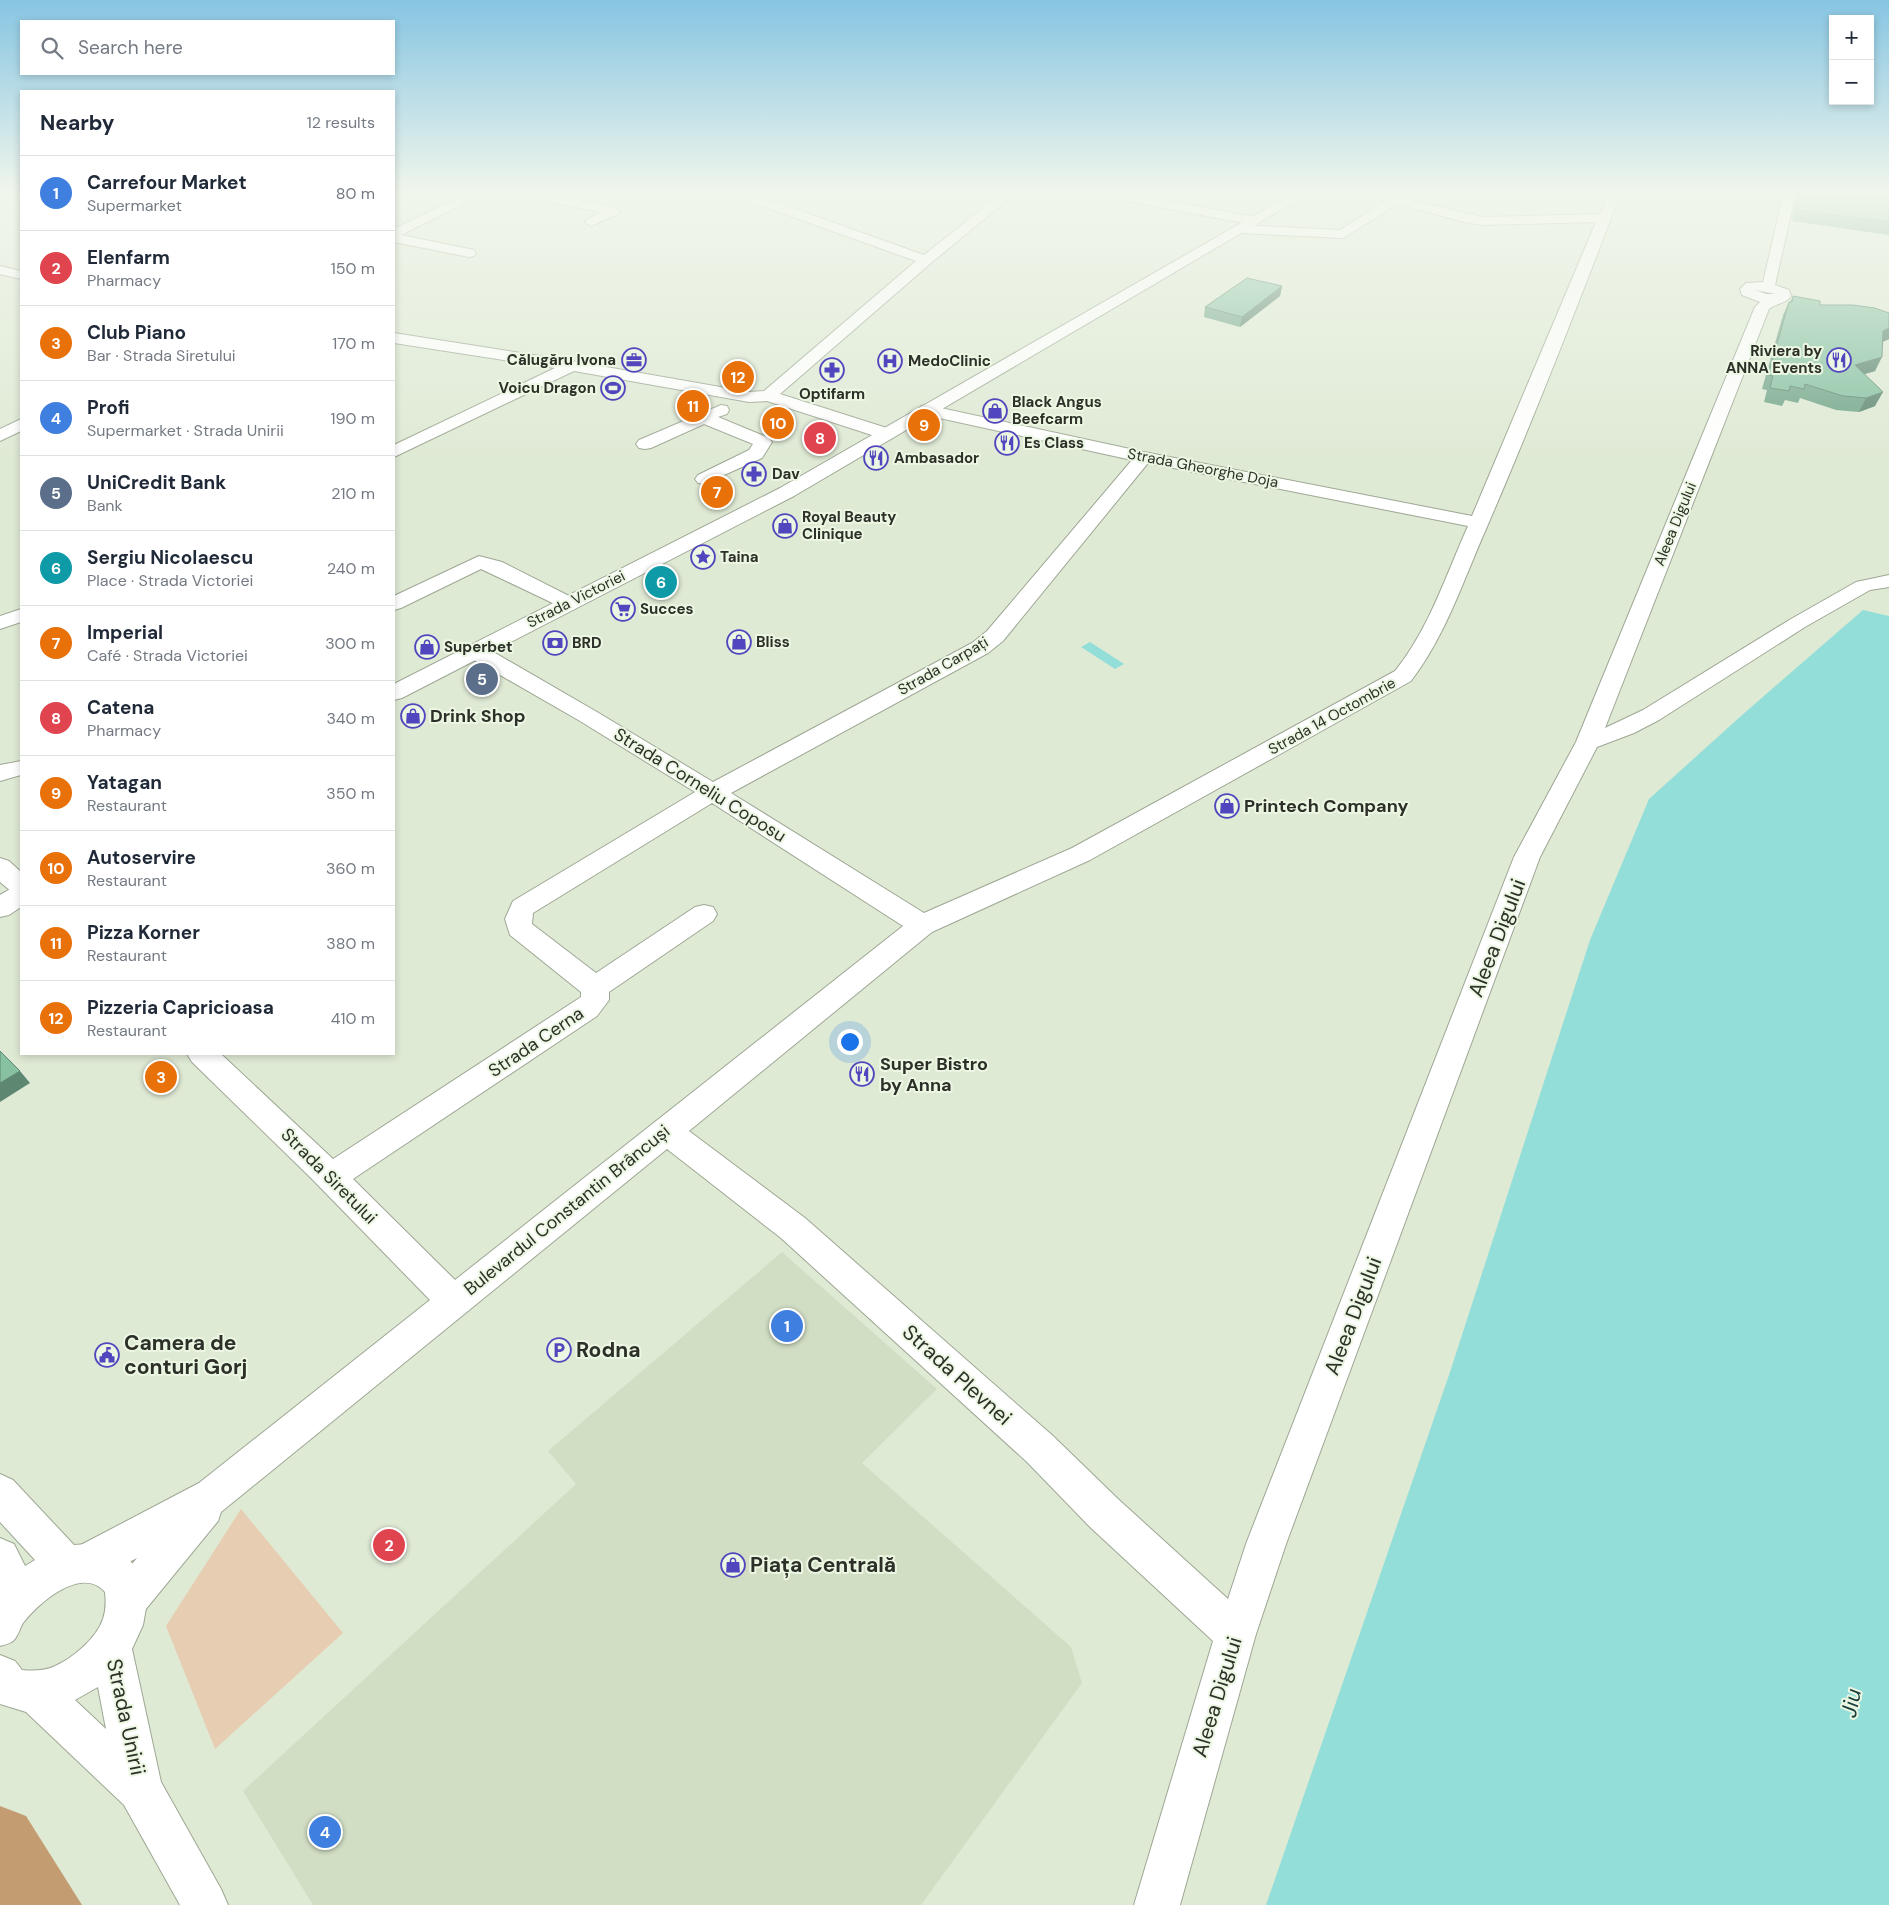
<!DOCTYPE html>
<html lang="en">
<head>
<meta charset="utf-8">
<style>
	body { margin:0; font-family:"DM Sans",sans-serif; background:#f6f6f7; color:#1f2937 }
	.controls { position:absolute; right:15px; top:15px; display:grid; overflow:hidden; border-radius:0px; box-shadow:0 2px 8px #0003 }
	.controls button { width:45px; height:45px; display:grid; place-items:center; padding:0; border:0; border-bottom:1px solid #e0e1e3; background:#fff; color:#1f2937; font:25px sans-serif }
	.you { position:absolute; left:849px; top:1041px; width:18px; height:18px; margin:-12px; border:4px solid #fff; border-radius:50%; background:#1a73e8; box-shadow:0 0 0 8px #1a73e833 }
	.badge { display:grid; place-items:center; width:32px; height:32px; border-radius:50%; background:#111827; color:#fff; font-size:16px; font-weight:700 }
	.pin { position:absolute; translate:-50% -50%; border:2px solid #fff; box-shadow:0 1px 5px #0006 }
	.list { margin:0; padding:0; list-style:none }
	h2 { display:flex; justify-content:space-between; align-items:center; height:65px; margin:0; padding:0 20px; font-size:21px }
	h2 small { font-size:16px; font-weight:400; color:#747a83 }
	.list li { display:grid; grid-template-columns:32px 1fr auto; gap:15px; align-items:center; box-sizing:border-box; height:75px; padding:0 20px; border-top:1px solid #e0e1e3 }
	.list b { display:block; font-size:19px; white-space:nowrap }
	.list p { margin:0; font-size:16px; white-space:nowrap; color:#747a83 }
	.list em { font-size:16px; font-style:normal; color:#747a83 }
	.icon { flex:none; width:28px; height:28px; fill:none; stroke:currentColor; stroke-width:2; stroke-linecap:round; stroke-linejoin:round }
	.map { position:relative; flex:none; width:1889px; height:1905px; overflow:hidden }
	.search { position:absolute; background:#fff; box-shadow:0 2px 8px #0003; left:20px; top:20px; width:375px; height:55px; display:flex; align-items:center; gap:12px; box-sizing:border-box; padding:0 18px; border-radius:0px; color:#747a83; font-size:19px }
	.panel { position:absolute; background:#fff; box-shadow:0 2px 8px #0003; left:20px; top:90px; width:375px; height:965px; border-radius:0px }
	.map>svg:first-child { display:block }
	.built { fill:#d1dec4 }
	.green { fill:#e7cdb1 }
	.forest { fill:#c39d71 }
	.water { fill:#93ded9 }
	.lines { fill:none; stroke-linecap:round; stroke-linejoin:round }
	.minor-casing { stroke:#9da794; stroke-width:2 }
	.major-casing { stroke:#9da794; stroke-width:2 }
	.minor { fill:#fff; fill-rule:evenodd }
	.major { fill:#fff; fill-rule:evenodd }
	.wall { fill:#74a68b }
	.shaded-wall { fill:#5e8771 }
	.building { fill:#87c1a2; stroke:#5e8771 }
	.labels { text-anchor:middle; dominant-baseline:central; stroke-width:4; stroke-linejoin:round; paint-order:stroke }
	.far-poi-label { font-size:15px; font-weight:bold; fill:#2c3028; stroke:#ecf7e3; text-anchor:start }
	.far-street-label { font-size:15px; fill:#2c3028; stroke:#ecf7e3 }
	.poi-label { font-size:18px; font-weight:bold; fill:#2c3028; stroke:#ecf7e3; text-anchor:start }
	.street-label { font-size:18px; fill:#2c3028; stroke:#ecf7e3 }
	.near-street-label { font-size:21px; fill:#2c3028; stroke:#ecf7e3 }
	.near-poi-label { font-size:21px; font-weight:bold; fill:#2c3028; stroke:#ecf7e3; text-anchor:start }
	.near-water-label { font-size:22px; font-style:italic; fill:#183d3b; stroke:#ecf7e3 }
</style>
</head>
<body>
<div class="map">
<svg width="1889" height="1905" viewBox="0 0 1889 1905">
	<rect width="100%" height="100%" fill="#dfead5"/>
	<path class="built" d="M782 1252 937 1389 862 1463 1071 1647 1082 1683 921 1905H313L243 1791 576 1484 548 1451Z"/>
	<path class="green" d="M241 1509 343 1633 215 1749 166 1626Z"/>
	<path class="forest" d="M0 1806 26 1816 82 1905H0Z"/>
	<path class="water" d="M1863 610 1889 616V1905H1266L1449 1375 1590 940 1649 799 1741 716Z
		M1090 642 1124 664 1115 669 1081 647Z"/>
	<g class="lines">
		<g class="minor-casing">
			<path id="minor" d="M515 192H541L613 207 619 211 618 214 591 226 584 222 600 212 521 196Z
				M729 192H748L924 255 1003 192H1017L931 263 780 394 893 430 896 434 893 438 887 439 881 438 767 401 749 402 574 371 394 457V445L555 368 394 343V333L572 361 749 392 764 391 916 261 731 195Z
				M1094 192H1122L1255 217 1262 221 1255 225 1100 196Z
				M1400 192H1415L1407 199 1483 217 1600 214 1609 192H1621C1578 305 1534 418 1486 529 1463 581 1446 635 1411 681L1090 860 932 932 689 1131 805 1218 1053 1436 1118 1499 1228 1599 1246 1544 1514 857 1576 742 1755 307 1760 302 1742 295 1740 289 1746 283 1763 282 1784 192H1796L1775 285 1789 290 1791 296C1787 303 1775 304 1769 309L1605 728 1643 710 1791 619 1856 582 1889 575V587L1870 590 1805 627 1659 720 1634 733 1597 747 1540 857 1286 1544 1256 1634 1180 1905H1134L1213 1641 1090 1527 1027 1462 781 1238 667 1149 221 1512 218 1521 141 1615 127 1621 113 1615 107 1601 113 1587 137 1558 89 1582 75 1576 69 1562 75 1548 199 1483 430 1300 311 1178 192 1062 187 1054H221L333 1159 581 997V992L510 935 505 919 513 901 695 792 580 721 467 656 464 651 467 646 475 645 483 646 597 712 713 782 972 643 987 631 1132 460 921 414 919 410 921 406 927 405 1144 452 1472 516 1596 222 1483 225 1464 222 1398 204 1343 238 1241 233 1234 229 1241 225 1340 230ZM1755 290 1776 294H1766ZM1148 463 1468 526C1446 575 1429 629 1395 671L1072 848 924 913 731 793 988 653 1003 641ZM712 803 903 926 455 1280 353 1179 597 1016 609 1000V992L713 921 717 914 713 907 704 905 695 907 596 973 532 924 533 913Z
				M457 198 461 199 463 202 461 205 401 235 474 250 476 253 474 256 469 257 394 242V229Z
				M0 266 21 271V279L0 274Z
				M721 405 727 406 729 410 727 414 718 417 769 438 772 442 762 458 704 484 698 483 695 479 698 475 749 450 753 444 704 424 651 448 645 449 639 448 636 444 639 440Z
				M21 419V431L0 441V429Z
				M479 556 502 562 575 599 578 603 575 607 568 609 561 607 481 569 401 608 394 610V596Z
				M21 609V622L0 629V616Z
				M21 761V775L0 781V765Z
				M0 858 9 861 21 872V895L12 892 0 882Z"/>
		</g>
		<g class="major-casing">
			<path id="major" d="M1295 192H1311L794 496 402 698 394 700V684L780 488Z
				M21 885V907L9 915 0 917V895L12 888Z
				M0 1474 13 1480 74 1545 88 1544 104 1547 127 1557 136 1568 145 1592 146 1608 143 1625 132 1649 161 1782 221 1889 228 1905H180L124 1805 26 1712 0 1704V1655L15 1661 22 1670C32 1671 43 1671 53 1667 72 1659 96 1639 103 1619 106 1610 106 1601 105 1592 82 1565 38 1603 23 1623 20 1628 18 1636 14 1640 12 1643 4 1645 0 1646V1538L14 1544 25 1566 35 1560 0 1522ZM98 1687 106 1729 75 1700Z"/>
		</g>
		<use href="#minor" class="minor"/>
		<use href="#major" class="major"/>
	</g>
	<path class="wall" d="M1797 192H1889V235L1792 221Z
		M1282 286 1280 296 1240 327 1204 317 1205 307Z
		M1793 296 1820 305 1889 313V339L1883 342 1875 371 1864 374 1875 406 1859 412 1836 410 1800 398 1798 403 1785 400 1782 406 1764 402 1767 390 1762 389 1783 315 1789 302H1790Z"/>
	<path class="shaded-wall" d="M1282 286 1280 296 1240 327 1242 317Z
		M1889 328V339L1877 344 1883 331Z
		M1882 357 1875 371 1848 379 1855 365Z
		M1883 392 1875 406 1859 412 1866 398Z
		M20 1071 30 1083 0 1102V1083Z"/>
	<path class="building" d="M1800 192H1889V222L1797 210Z
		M1247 278 1282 286 1242 317 1205 307Z
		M1793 296 1820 301V305H1853L1875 308 1889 313V328L1883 331 1882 357 1855 365 1883 392 1866 398 1843 396 1805 384 1804 389 1790 386 1789 391 1770 388 1773 376 1768 375 1789 302H1792Z
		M0 1051 20 1071 0 1083Z"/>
	<linearGradient id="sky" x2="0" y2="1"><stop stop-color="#86c5e2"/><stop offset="0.42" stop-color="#f1f6ec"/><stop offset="1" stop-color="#f1f6ec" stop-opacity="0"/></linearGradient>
	<rect width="1889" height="459" fill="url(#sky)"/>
	<defs>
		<g id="office-ring" transform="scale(1.25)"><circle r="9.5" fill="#ecf7e3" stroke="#5146bd" stroke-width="1.5"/><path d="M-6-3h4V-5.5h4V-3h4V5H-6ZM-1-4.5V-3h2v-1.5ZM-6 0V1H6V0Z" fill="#5146bd"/></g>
		<g id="restaurant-ring" transform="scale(1.25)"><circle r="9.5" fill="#ecf7e3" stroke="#5146bd" stroke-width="1.5"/><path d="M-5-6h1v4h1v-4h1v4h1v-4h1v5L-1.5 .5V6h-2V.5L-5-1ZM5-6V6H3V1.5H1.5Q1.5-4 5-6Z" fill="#5146bd"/></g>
		<g id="hospital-ring" transform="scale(1.25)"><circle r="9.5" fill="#ecf7e3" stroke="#5146bd" stroke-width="1.5"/><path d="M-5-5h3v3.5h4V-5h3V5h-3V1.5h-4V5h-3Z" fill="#5146bd"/></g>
		<g id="pharmacy-ring" transform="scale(1.25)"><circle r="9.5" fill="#ecf7e3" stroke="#5146bd" stroke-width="1.5"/><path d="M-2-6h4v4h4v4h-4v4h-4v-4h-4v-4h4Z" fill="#5146bd"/></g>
		<g id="stadium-ring" transform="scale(1.25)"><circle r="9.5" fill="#ecf7e3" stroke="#5146bd" stroke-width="1.5"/><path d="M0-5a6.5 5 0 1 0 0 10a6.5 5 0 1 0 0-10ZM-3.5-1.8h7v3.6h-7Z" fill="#5146bd"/></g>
		<g id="shop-ring" transform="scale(1.25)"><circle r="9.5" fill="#ecf7e3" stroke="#5146bd" stroke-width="1.5"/><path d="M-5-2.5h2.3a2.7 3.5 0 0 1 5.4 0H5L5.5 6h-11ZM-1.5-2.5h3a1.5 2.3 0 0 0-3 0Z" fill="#5146bd"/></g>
		<g id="sight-ring" transform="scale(1.25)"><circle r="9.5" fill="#ecf7e3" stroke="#5146bd" stroke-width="1.5"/><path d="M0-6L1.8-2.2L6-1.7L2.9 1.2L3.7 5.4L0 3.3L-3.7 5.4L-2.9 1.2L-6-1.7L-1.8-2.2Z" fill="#5146bd"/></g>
		<g id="supermarket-ring" transform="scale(1.25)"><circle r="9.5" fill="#ecf7e3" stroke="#5146bd" stroke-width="1.5"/><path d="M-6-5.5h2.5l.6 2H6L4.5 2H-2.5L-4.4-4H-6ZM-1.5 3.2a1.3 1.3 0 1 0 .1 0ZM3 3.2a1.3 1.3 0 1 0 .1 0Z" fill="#5146bd"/></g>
		<g id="bank-ring" transform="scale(1.25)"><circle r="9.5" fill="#ecf7e3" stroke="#5146bd" stroke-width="1.5"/><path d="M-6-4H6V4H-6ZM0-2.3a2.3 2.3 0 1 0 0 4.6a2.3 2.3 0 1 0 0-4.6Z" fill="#5146bd"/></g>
		<g id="parking-ring" transform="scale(1.25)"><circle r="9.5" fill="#ecf7e3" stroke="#5146bd" stroke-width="1.5"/><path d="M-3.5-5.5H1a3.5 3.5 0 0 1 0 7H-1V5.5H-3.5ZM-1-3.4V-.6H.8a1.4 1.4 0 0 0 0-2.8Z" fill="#5146bd"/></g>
		<g id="civic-ring" transform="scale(1.25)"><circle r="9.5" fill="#ecf7e3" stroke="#5146bd" stroke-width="1.5"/><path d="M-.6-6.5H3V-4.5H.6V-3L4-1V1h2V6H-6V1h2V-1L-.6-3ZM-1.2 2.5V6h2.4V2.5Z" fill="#5146bd"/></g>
	</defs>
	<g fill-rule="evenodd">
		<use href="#office-ring" x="634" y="360"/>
		<use href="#restaurant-ring" x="1839" y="360"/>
		<use href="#hospital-ring" x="890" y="361"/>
		<use href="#pharmacy-ring" x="832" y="370"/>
		<use href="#stadium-ring" x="613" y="388"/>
		<use href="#shop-ring" x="995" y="411"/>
		<use href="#restaurant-ring" x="1007" y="443"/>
		<use href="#restaurant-ring" x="876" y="458"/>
		<use href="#pharmacy-ring" x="754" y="474"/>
		<use href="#shop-ring" x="785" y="526"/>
		<use href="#sight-ring" x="703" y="557"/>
		<use href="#supermarket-ring" x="623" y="609"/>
		<use href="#shop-ring" x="739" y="642"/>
		<use href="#bank-ring" x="555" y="643"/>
		<use href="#shop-ring" x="427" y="647"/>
		<use href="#shop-ring" x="413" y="716"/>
		<use href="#shop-ring" x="1227" y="806"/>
		<use href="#restaurant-ring" x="862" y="1074"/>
		<use href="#parking-ring" x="559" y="1350"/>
		<use href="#civic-ring" x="107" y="1355"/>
		<use href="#shop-ring" x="733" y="1565"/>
	</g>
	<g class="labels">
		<g class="far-poi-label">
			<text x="1822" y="351" text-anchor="end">Riviera by<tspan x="1822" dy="17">ANNA Events</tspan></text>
			<text x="616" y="360" text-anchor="end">Călugăru Ivona</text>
			<text x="908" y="361">MedoClinic</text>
			<text x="596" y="388" text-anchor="end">Voicu Dragon</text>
			<text x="832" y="394" text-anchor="middle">Optifarm</text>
			<text x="1012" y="402">Black Angus<tspan x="1012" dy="17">Beefcarm</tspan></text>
			<text x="1024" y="443">Es Class</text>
			<text x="894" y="458">Ambasador</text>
			<text x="772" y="474">Dav</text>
			<text x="802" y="517">Royal Beauty<tspan x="802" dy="17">Clinique</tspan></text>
			<text x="720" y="557">Taina</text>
			<text x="640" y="609">Succes</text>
			<text x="756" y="642">Bliss</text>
			<text x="572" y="643">BRD</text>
			<text x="444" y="647">Superbet</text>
		</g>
		<g class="far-street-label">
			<text transform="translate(1203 468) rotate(11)">Strada Gheorghe Doja</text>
			<text transform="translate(1675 524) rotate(-68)">Aleea Digului</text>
			<text transform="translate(576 599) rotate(-27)">Strada Victoriei</text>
			<text transform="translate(943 666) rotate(-30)">Strada Carpați</text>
			<text transform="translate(1332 716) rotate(-29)">Strada 14 Octombrie</text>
		</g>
		<g class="poi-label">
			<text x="430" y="716">Drink Shop</text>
			<text x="1244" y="806">Printech Company</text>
			<text x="880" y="1064">Super Bistro<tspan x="880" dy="21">by Anna</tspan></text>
		</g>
		<g class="street-label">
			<text transform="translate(700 785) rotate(32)">Strada Corneliu Coposu</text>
			<text transform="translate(536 1042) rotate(-34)">Strada Cerna</text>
			<text transform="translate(329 1176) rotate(45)">Strada Siretului</text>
			<text transform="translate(567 1210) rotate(-39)">Bulevardul Constantin Brâncuși</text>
		</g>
		<g class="near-street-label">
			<text transform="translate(1497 938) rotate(-69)">Aleea Digului</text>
			<text transform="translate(1353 1316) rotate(-69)">Aleea Digului</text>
			<text transform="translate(957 1375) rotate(42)">Strada Plevnei</text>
			<text transform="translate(1217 1697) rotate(-73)">Aleea Digului</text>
			<text transform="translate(126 1717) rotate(78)">Strada Unirii</text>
		</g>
		<g class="near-poi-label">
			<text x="124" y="1343">Camera de<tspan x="124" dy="24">conturi Gorj</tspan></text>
			<text x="576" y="1350">Rodna</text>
			<text x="750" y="1565">Piața Centrală</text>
		</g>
		<g class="near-water-label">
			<text transform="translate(1851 1703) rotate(-79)">Jiu</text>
		</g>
	</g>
</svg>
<div class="controls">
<button>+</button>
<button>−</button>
</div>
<div class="you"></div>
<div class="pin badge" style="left:787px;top:1326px;background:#3f7fe0">1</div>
<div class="pin badge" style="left:389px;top:1545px;background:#e0444e">2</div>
<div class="pin badge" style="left:161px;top:1077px;background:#e8710a">3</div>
<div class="pin badge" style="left:325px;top:1832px;background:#3f7fe0">4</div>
<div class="pin badge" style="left:482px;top:679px;background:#5c6f8a">5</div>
<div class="pin badge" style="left:661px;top:582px;background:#0f9aa8">6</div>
<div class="pin badge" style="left:717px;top:492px;background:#e8710a">7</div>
<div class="pin badge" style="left:820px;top:438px;background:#e0444e">8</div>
<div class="pin badge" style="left:924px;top:425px;background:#e8710a">9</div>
<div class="pin badge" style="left:778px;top:423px;background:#e8710a">10</div>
<div class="pin badge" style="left:693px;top:406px;background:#e8710a">11</div>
<div class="pin badge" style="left:738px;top:377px;background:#e8710a">12</div>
<div class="search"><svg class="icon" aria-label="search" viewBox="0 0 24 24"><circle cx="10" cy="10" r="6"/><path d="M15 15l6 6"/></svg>Search here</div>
<section class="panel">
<h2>Nearby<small>12 results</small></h2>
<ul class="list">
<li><span class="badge" style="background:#3f7fe0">1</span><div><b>Carrefour Market</b><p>Supermarket</p></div><em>80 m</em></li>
<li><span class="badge" style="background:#e0444e">2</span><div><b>Elenfarm</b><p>Pharmacy</p></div><em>150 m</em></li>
<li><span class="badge" style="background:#e8710a">3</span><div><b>Club Piano</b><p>Bar · Strada Siretului</p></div><em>170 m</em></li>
<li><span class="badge" style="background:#3f7fe0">4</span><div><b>Profi</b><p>Supermarket · Strada Unirii</p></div><em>190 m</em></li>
<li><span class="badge" style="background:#5c6f8a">5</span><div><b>UniCredit Bank</b><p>Bank</p></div><em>210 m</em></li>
<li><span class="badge" style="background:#0f9aa8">6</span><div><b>Sergiu Nicolaescu</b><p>Place · Strada Victoriei</p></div><em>240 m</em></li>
<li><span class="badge" style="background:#e8710a">7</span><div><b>Imperial</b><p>Café · Strada Victoriei</p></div><em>300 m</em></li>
<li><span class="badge" style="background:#e0444e">8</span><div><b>Catena</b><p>Pharmacy</p></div><em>340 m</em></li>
<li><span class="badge" style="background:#e8710a">9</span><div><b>Yatagan</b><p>Restaurant</p></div><em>350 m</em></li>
<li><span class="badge" style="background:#e8710a">10</span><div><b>Autoservire</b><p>Restaurant</p></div><em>360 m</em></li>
<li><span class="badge" style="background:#e8710a">11</span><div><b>Pizza Korner</b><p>Restaurant</p></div><em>380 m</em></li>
<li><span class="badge" style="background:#e8710a">12</span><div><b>Pizzeria Capricioasa</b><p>Restaurant</p></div><em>410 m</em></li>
</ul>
</section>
</div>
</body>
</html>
